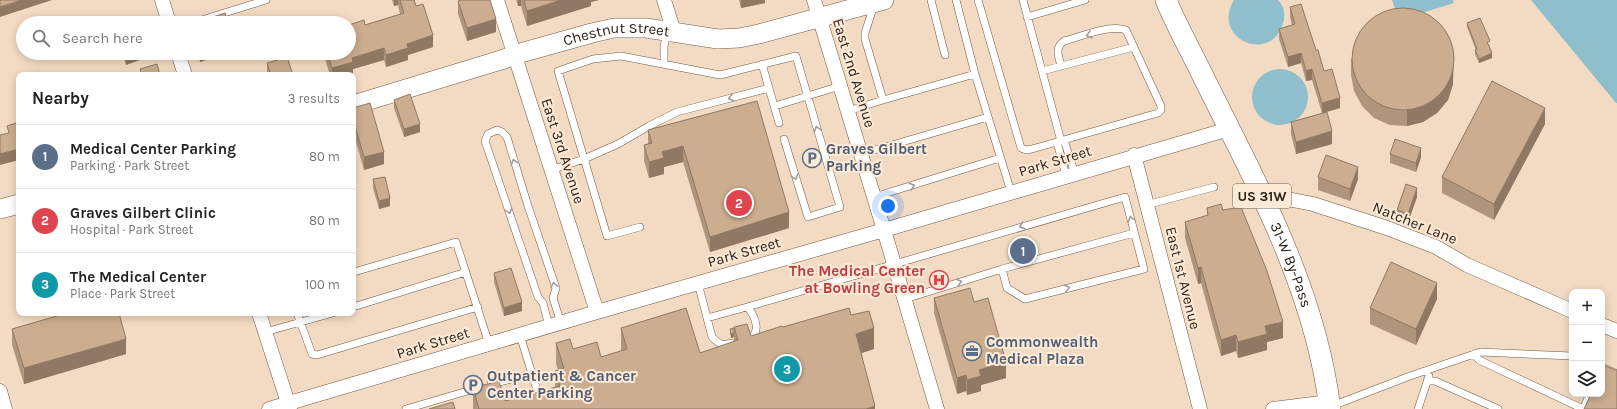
<!DOCTYPE html>
<html lang="en">
<head>
<meta charset="utf-8">
<style>
	body { margin:0; font-family:Karla,sans-serif; background:#f2f2f2; color:#222 }
	.controls { position:absolute; right:12px; bottom:12px; display:grid; overflow:hidden; border-radius:8px; box-shadow:0 2px 10px #0003 }
	.controls button { width:36px; height:36px; display:grid; place-items:center; padding:0; border:0; border-bottom:1px solid #e0e0e0; background:#fff; color:#222; font:20px sans-serif }
	.you { position:absolute; left:888px; top:206px; width:14px; height:14px; margin:-10px; border:3px solid #fff; border-radius:50%; background:#1a73e8; box-shadow:0 0 0 6px #1a73e833 }
	.badge { display:grid; place-items:center; width:26px; height:26px; border-radius:50%; background:#367f81; color:#fff; font-size:13px; font-weight:700 }
	.pin { position:absolute; translate:-50% -50%; border:2px solid #fff; box-shadow:0 1px 4px #0006 }
	.list { margin:0; padding:0; list-style:none }
	h2 { display:flex; justify-content:space-between; align-items:center; height:52px; margin:0; padding:0 16px; font-size:17px }
	h2 small { font-size:13px; font-weight:400; color:#767676 }
	.list li { display:grid; grid-template-columns:26px 1fr auto; gap:12px; align-items:center; box-sizing:border-box; height:64px; padding:0 16px; border-top:1px solid #e0e0e0 }
	.list b { display:block; font-size:15px; white-space:nowrap }
	.list p { margin:0; font-size:13px; white-space:nowrap; color:#767676 }
	.list em { font-size:13px; font-style:normal; color:#767676 }
	.icon { flex:none; width:22px; height:22px; fill:none; stroke:currentColor; stroke-width:2; stroke-linecap:round; stroke-linejoin:round }
	.map { position:relative; flex:none; width:1617px; height:409px; overflow:hidden }
	.search { position:absolute; background:#fff; box-shadow:0 2px 10px #0003; left:16px; top:16px; width:340px; height:44px; display:flex; align-items:center; gap:10px; box-sizing:border-box; padding:0 14px; border-radius:22px; color:#767676; font-size:15px }
	.panel { position:absolute; background:#fff; box-shadow:0 2px 10px #0003; left:16px; top:72px; width:340px; height:244px; border-radius:8px }
	.map>svg:first-child { display:block }
	.water { fill:#8fbfcd }
	.lines { fill:none; stroke-linecap:round; stroke-linejoin:round }
	.lane-casing { stroke:#6f5a46; stroke-width:8 }
	.street-casing { stroke:#6f5a46; stroke-width:15 }
	.secondary-casing { stroke:#6f5a46; stroke-width:20 }
	.primary-casing { stroke:#6f5a46; stroke-width:22 }
	.lane { stroke:#fff; stroke-width:7 }
	.street { stroke:#fff; stroke-width:14 }
	.secondary { stroke:#fff; stroke-width:19 }
	.primary { stroke:#fff; stroke-width:21 }
	.wall { fill:#af957b }
	.shaded-wall { fill:#8f7964 }
	.building { fill:#ccad8f; stroke:#8f7964 }
	.oneway { stroke:#a09c98 }
	.labels { text-anchor:middle; dominant-baseline:central; stroke-width:4; stroke-linejoin:round; paint-order:stroke }
	.shield { fill:#fce9d6; stroke:#6a5e52; stroke-width:1 }
	.shield-label { font-size:14px; font-weight:bold; fill:#2b2219 }
	.street-label { font-size:15px; fill:#2b2219; stroke:#fce9d6 }
	.service-label { font-size:15px; font-weight:bold; fill:#4e5e75; stroke:#fce9d6; text-anchor:start }
	.health-label { font-size:15px; font-weight:bold; fill:#be3a42; stroke:#fce9d6; text-anchor:end }
</style>
</head>
<body>
<div class="map">
<svg width="1617" height="409" viewBox="0 0 1617 409">
	<rect width="100%" height="100%" fill="#f3dbc3"/>
	<path class="water" d="M1234 0H1278C1284 6 1286 16 1283 23 1272 65 1210 39 1234 0Z
		M1392 0H1453L1454 3 1399 20Z
		M1531 0H1617V103H1616Z
		M1252 97a28 28 0 1 1 56 0a28 28 0 1 1-56 0Z"/>
	<g class="lines">
		<g class="lane-casing">
			<path id="lane" d="M931 0 945 55
				M956 0 975 74
				M978 0 1021 148 1026 150 1032 149 1158 113 1161 110V106L1126 30C1110 24 1080 37 1064 41 1054 48 1059 57 1061 66
				M1023 0 1042 71
				M874 5 865 33V39L883 100 975 74 1011 192
				M1027 17 1085 0
				M192 23 266 0
				M664 64V47L667 31
				M762 64 779 123
				M775 106 840 86
				M848 111 883 100
				M1064 140 1075 174
				M1061 141 1042 71 1134 47
				M1057 142 1066 176
				M861 154 988 117
				M551 170 584 159 618 144 649 126 677 112 769 88
				M874 197 1000 158
				M1146 205 1214 187
				M640 227 607 236 558 71 593 59 621 56 720 75 796 56 840 207 808 217 784 139
				M1002 269 1134 233
				M354 272 456 242 489 344
				M698 283 712 337C719 344 722 346 731 343
				M353 307 466 272
				M747 307 1125 197 1144 269 1025 299 1007 288 1002 269 905 299
				M297 313 312 354 317 355 478 307
				M707 318 747 307C755 315 763 335 747 339
				M549 326 543 303 538 297 485 141 488 134 497 130 502 132 507 137 528 206 556 288 553 298 561 323
				M265 332 333 313
				M520 335 540 400 538 401
				M1474 354 1479 360 1583 409
				M1602 367 1617 374
				M1427 381H1435L1498 409
				M491 384 532 374
				M1332 406 1410 376 1480 352 1572 356
				M406 409 481 387
				M1418 409 1429 376
				M1583 409 1590 394"/>
		</g>
		<g class="street-casing">
			<path id="street" d="M162 0 169 23
				M497 0 597 312
				M664 0 674 32
				M814 0 884 230 937 409
				M178 53 185 75
				M1134 155 1200 409
				M1261 194 1313 204 1387 228 1436 247 1467 265 1572 311
				M259 313 290 409
				M1602 325 1617 331
				M0 391 5 409
				M269 409 597 312 884 230 1229 129
				M1273 409 1329 402"/>
		</g>
		<g class="secondary-casing">
			<g id="secondary">
				<path id="s1" d="M353 105 501 60 524 52 592 33 614 28H646L718 39 739 38 759 34 884 0"/>
				<path d="M0 209 19 204"/>
			</g>
		</g>
		<g class="primary-casing">
			<g id="primary">
				<path id="s2" d="M1166 0C1175 22 1187 44 1198 66 1252 176 1315 285 1330 409"/>
			</g>
		</g>
		<use href="#lane" class="lane"/>
		<use href="#street" class="street"/>
		<use href="#secondary" class="secondary"/>
		<use href="#primary" class="primary"/>
	</g>
	<path class="wall" d="M392 0H414L416 6 433 47 408 55V60L386 67 384 60 353 69V73L347 75H330L323 53H349L365 25 400 14 398 5 394 6Z
		M516 0H599L591 2V6L527 26 521 6H518Z
		M739 0H765V3L741 8Z
		M458 1 496 32 467 41 458 14Z
		M1290 7 1324 71 1340 108 1327 112 1332 144 1296 154 1291 134V122L1322 113 1312 80 1306 81 1301 63 1288 67 1279 39V29L1292 25 1290 17Z
		M1467 23 1490 46H1489L1492 58 1479 63 1475 54V50H1476L1467 27Z
		M122 53H153V55L126 65Z
		M197 53H227L200 62Z
		M1351 59 1453 84 1448 100 1437 113 1423 122 1407 126 1390 125 1374 118 1362 106 1354 91 1351 75Z
		M267 63 293 75H268L267 72Z
		M394 100 420 132 404 137 394 108Z
		M757 101 789 228 710 252 683 162 664 167V174L649 178 644 161V145L648 144V130Z
		M353 119 384 164 364 170 353 131Z
		M1545 124 1494 220 1442 193V177Z
		M1390 154 1421 157 1416 172 1390 163Z
		M1318 177 1358 179 1350 201 1318 190Z
		M373 179 390 206 379 209 373 188Z
		M1417 197 1408 222 1397 218V210Z
		M1207 208 1223 210 1283 338 1267 342V350L1238 358 1236 351 1221 356 1201 283 1198 284 1185 238V222L1207 216Z
		M494 273 522 311 504 316 494 282Z
		M934 298 974 302 1006 378 981 385V391L967 395 966 391 957 394 934 313Z
		M1437 299 1416 345 1370 324V308Z
		M851 315 874 349 861 353 875 409H473V388L505 401 555 387V371L558 370 556 364V343L573 349 601 357 621 351V328L700 353 734 342V337L731 338 730 334V329L734 328 751 336 783 327Z
		M12 329 126 354 24 384 12 345Z"/>
	<path class="shaded-wall" d="M22 0H52L0 17V7Z
		M394 0H398V5L394 6Z
		M518 0H521V6H518Z
		M561 0H599L591 2V6L527 26V11Z
		M741 0H765V3L741 8Z
		M496 19V32L467 41V28Z
		M433 35V47L408 55V60L386 67V55L407 44Z
		M384 48V60L353 69V73L347 75H332V68L352 58Z
		M1454 51 1453 84 1448 100 1437 113 1423 122 1407 126V110Z
		M134 53H153V55L126 65V56Z
		M200 53H227L200 62Z
		M1301 53V63L1288 67V57Z
		M1492 53V58L1479 63V59Z
		M1312 69V80L1306 81V71Z
		M1340 98V108L1322 113V103Z
		M1545 108V124L1494 220V204Z
		M420 124V132L404 137V129Z
		M1332 131V144L1296 154V142Z
		M683 146V162L664 167V174L649 178V162L662 152Z
		M1421 148V157L1416 172V163Z
		M19 149V160L0 165V154Z
		M384 152V164L364 170V157Z
		M1358 167V179L1350 201V189Z
		M1417 188V197L1408 222V214Z
		M390 198V206L379 209V201Z
		M789 212V228L710 252V237Z
		M1201 267V283L1198 284V268Z
		M1437 283V299L1416 345V329Z
		M522 302V311L504 316V308Z
		M1283 322V338L1267 342V350L1238 358V342L1265 326Z
		M874 328V349L856 355V334Z
		M734 333V337L731 338V334Z
		M1236 335V351L1221 356V340Z
		M126 339V354L24 384V368Z
		M1006 362V378L981 385V391L967 395V380L979 370Z
		M966 375V391L957 394V378Z
		M875 406V409H866Z"/>
	<path class="building" d="M0 0H22L0 7Z
		M400 0H414L416 6 423 4 433 35 407 44 408 48 386 55 384 48 352 58 353 62 332 68 327 53H349V25L364 20 365 25 404 13Z
		M462 0H490L496 19 467 28 458 1Z
		M524 0H561L527 11Z
		M1301 4 1316 50H1318L1324 71 1332 69 1340 98 1322 103 1312 69 1306 71 1301 53 1288 57 1279 29 1295 24 1290 7Z
		M1352 59a51 51 0 1 1 102 0a51 51 0 1 1-102 0Z
		M225 13 228 23H195Z
		M1480 18 1490 41 1487 42 1492 53 1479 59 1475 50 1477 49 1467 23Z
		M340 21 341 23H334Z
		M125 53H134L126 56Z
		M287 57 293 75H271L267 63Z
		M157 64 160 75H142L140 69Z
		M1492 81 1545 108 1494 204 1442 177Z
		M410 94 420 124 404 129 394 100Z
		M757 101 789 212 710 237 683 146 662 152 664 158 649 162 644 145 652 143 648 130Z
		M370 103 384 152 364 157 353 119V108Z
		M1327 112 1332 131 1296 142 1291 122Z
		M19 122V149L0 154V135L9 133 7 126Z
		M1395 139 1421 148 1416 163 1390 154Z
		M1326 155 1358 167 1350 189 1318 177Z
		M385 177 390 198 379 201 373 179Z
		M1406 184 1417 188 1408 214 1397 210Z
		M1221 204 1223 210 1241 207 1267 271 1283 322 1265 326 1267 334 1238 342 1236 335 1221 340 1201 267 1198 268 1185 222 1208 215 1207 208Z
		M1391 262 1437 283 1416 329 1370 308Z
		M511 268 522 302 504 308 494 273Z
		M970 288 974 302 988 298 1006 362 979 370 981 376 967 380 966 375 957 378 934 298Z
		M686 308 700 353 738 340 734 327 747 324 751 336 782 326 783 327 849 308 851 315 869 311 874 328 856 334 875 406 866 409H479L473 388 499 381 505 401 560 386 555 371 564 368 556 343 570 339 573 349 597 342 601 357 627 349 621 328Z
		M67 313H119L126 339 24 368 12 329Z
		M734 328V333L731 334 730 329Z
		M1604 365 1617 371V409H1584L1591 394H1602V369Z
		M453 402 455 409H429Z"/>
	<defs><path id="oneway-chevron" d="M-2-3.5L2.5 0L-2 3.5" fill="none" stroke-width="1.6" stroke-linecap="round" stroke-linejoin="round"/></defs>
	<g class="oneway">
		<use href="#oneway-chevron" transform="translate(1089 35) rotate(165)"/>
		<use href="#oneway-chevron" transform="translate(731 98) rotate(165)"/>
		<use href="#oneway-chevron" transform="translate(817 129) rotate(-106)"/>
		<use href="#oneway-chevron" transform="translate(514 162) rotate(-107)"/>
		<use href="#oneway-chevron" transform="translate(795 177) rotate(73)"/>
		<use href="#oneway-chevron" transform="translate(912 186) rotate(-17)"/>
		<use href="#oneway-chevron" transform="translate(509 211) rotate(73)"/>
		<use href="#oneway-chevron" transform="translate(1131 219) rotate(-105)"/>
		<use href="#oneway-chevron" transform="translate(1022 226) rotate(164)"/>
		<use href="#oneway-chevron" transform="translate(959 282) rotate(-17)"/>
		<use href="#oneway-chevron" transform="translate(554 285) rotate(-100)"/>
		<use href="#oneway-chevron" transform="translate(1067 288) rotate(-14)"/>
	</g>
	<defs>
		<g id="parking-ring" transform="scale(1)"><circle r="9.5" fill="#fce9d6" stroke="#5c6f8a" stroke-width="1.5"/><path d="M-3.5-5.5H1a3.5 3.5 0 0 1 0 7H-1V5.5H-3.5ZM-1-3.4V-.6H.8a1.4 1.4 0 0 0 0-2.8Z" fill="#5c6f8a"/></g>
		<g id="hospital-ring" transform="scale(1)"><circle r="9.5" fill="#fce9d6" stroke="#e0444e" stroke-width="1.5"/><path d="M-5-5h3v3.5h4V-5h3V5h-3V1.5h-4V5h-3Z" fill="#e0444e"/></g>
		<g id="office-ring" transform="scale(1)"><circle r="9.5" fill="#fce9d6" stroke="#5c6f8a" stroke-width="1.5"/><path d="M-6-3h4V-5.5h4V-3h4V5H-6ZM-1-4.5V-3h2v-1.5ZM-6 0V1H6V0Z" fill="#5c6f8a"/></g>
	</defs>
	<g fill-rule="evenodd">
		<use href="#parking-ring" x="812" y="158"/>
		<use href="#hospital-ring" x="939" y="280"/>
		<use href="#office-ring" x="972" y="351"/>
		<use href="#parking-ring" x="473" y="385"/>
	</g>
	<g class="labels">
		<rect class="shield" x="1233" y="184" width="58" height="24" rx="3"/>
		<g class="shield-label">
			<text x="1262" y="196">US 31W</text>
		</g>
		<g class="street-label">
			<text stroke="none"><textPath href="#s1" startOffset="274">Chestnut Street</textPath></text>
			<text transform="translate(854 73) rotate(73)">East 2nd Avenue</text>
			<text transform="translate(563 151) rotate(72)">East 3rd Avenue</text>
			<text transform="translate(1055 161) rotate(-17)">Park Street</text>
			<text transform="translate(1415 223) rotate(22)">Natcher Lane</text>
			<text transform="translate(744 252) rotate(-16)">Park Street</text>
			<text stroke="none"><textPath href="#s2" startOffset="293">31-W By-Pass</textPath></text>
			<text transform="translate(1183 278) rotate(76)">East 1st Avenue</text>
			<text transform="translate(433 343) rotate(-17)">Park Street</text>
		</g>
		<g class="service-label">
			<text x="826" y="149">Graves Gilbert<tspan x="826" dy="17">Parking</tspan></text>
			<text x="986" y="342">Commonwealth<tspan x="986" dy="17">Medical Plaza</tspan></text>
			<text x="487" y="376">Outpatient &amp; Cancer<tspan x="487" dy="17">Center Parking</tspan></text>
		</g>
		<g class="health-label">
			<text x="925" y="271">The Medical Center<tspan x="925" dy="17">at Bowling Green</tspan></text>
		</g>
	</g>
</svg>
<div class="controls">
<button>+</button>
<button>−</button>
<button><svg class="icon" aria-label="layers" viewBox="0 0 24 24"><path d="M12 4l9 5-9 5-9-5zM3 14l9 5 9-5"/></svg></button>
</div>
<div class="you"></div>
<div class="pin badge" style="left:1023px;top:251px;background:#5c6f8a">1</div>
<div class="pin badge" style="left:739px;top:203px;background:#e0444e">2</div>
<div class="pin badge" style="left:787px;top:369px;background:#0f9aa8">3</div>
<div class="search"><svg class="icon" aria-label="search" viewBox="0 0 24 24"><circle cx="10" cy="10" r="6"/><path d="M15 15l6 6"/></svg>Search here</div>
<section class="panel">
<h2>Nearby<small>3 results</small></h2>
<ul class="list">
<li><span class="badge" style="background:#5c6f8a">1</span><div><b>Medical Center Parking</b><p>Parking · Park Street</p></div><em>80 m</em></li>
<li><span class="badge" style="background:#e0444e">2</span><div><b>Graves Gilbert Clinic</b><p>Hospital · Park Street</p></div><em>80 m</em></li>
<li><span class="badge" style="background:#0f9aa8">3</span><div><b>The Medical Center</b><p>Place · Park Street</p></div><em>100 m</em></li>
</ul>
</section>
</div>
</body>
</html>
